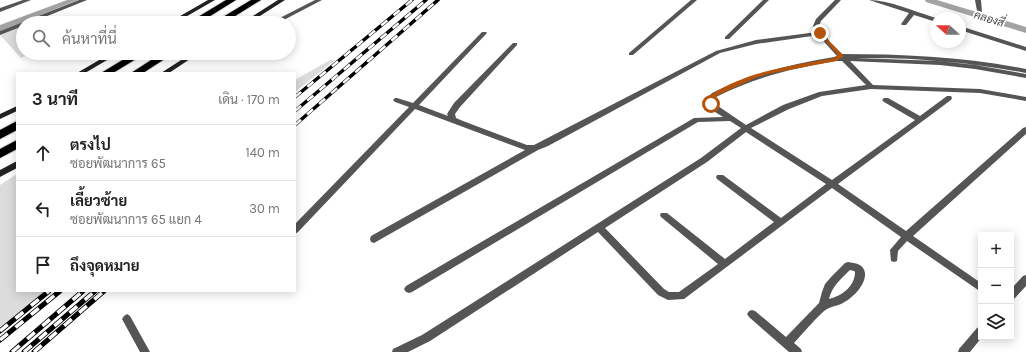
<!DOCTYPE html>
<html lang="th">
<head>
<meta charset="utf-8">
<style>
	body { margin:0; font-family:Karla,Sarabun,sans-serif; background:#f6f6f6; color:#222 }
	.controls { position:absolute; right:12px; bottom:12px; display:grid; overflow:hidden; border-radius:0px; box-shadow:0 2px 10px #0003 }
	.controls button { width:36px; height:36px; display:grid; place-items:center; padding:0; border:0; border-bottom:1px solid #e0e0e0; background:#fff; color:#222; font:20px sans-serif }
	.compass { position:absolute; left:930px; top:12px; width:36px; height:36px; border-radius:50%; background:#fff; box-shadow:0 2px 10px #0003; rotate:291deg }
	.stop { position:absolute; width:12px; height:12px; margin:-9px; border:3px solid #b45309; border-radius:50%; background:#fff }
	.stop.end { background:#b45309; border-color:#fff; box-shadow:0 1px 4px #0008 }
	.list { margin:0; padding:0; list-style:none }
	h2 { display:flex; justify-content:space-between; align-items:center; height:52px; margin:0; padding:0 16px; font-size:17px }
	h2 small { font-size:13px; font-weight:400; color:#767676 }
	.list li { display:grid; grid-template-columns:26px 1fr auto; gap:12px; align-items:center; box-sizing:border-box; height:56px; padding:0 16px; border-top:1px solid #e0e0e0 }
	.list b { display:block; font-size:15px; white-space:nowrap }
	.list p { margin:0; font-size:13px; white-space:nowrap; color:#767676 }
	.list em { font-size:13px; font-style:normal; color:#767676 }
	.icon { flex:none; width:22px; height:22px; fill:none; stroke:currentColor; stroke-width:2; stroke-linecap:round; stroke-linejoin:round }
	.map { position:relative; flex:none; width:1026px; height:352px; overflow:hidden }
	.search { position:absolute; background:#fff; box-shadow:0 2px 10px #0003; left:16px; top:16px; width:280px; height:44px; display:flex; align-items:center; gap:10px; box-sizing:border-box; padding:0 14px; border-radius:22px; color:#767676; font-size:15px }
	.panel { position:absolute; background:#fff; box-shadow:0 2px 10px #0003; left:16px; top:72px; width:280px; height:220px; border-radius:0px }
	.map>svg:first-child { display:block }
	.green { fill:#dcdcdc }
	.lines { fill:none; stroke-linecap:round; stroke-linejoin:round }
	.canal { fill:#a3a3a3; fill-rule:evenodd }
	.motorway-casing { stroke:#dbdbdb; stroke-width:2 }
	.minor { fill:#555; fill-rule:evenodd }
	.secondary { fill:#222; fill-rule:evenodd }
	.motorway { fill:#000; fill-rule:evenodd }
	.rail-far1-casing { stroke:#000; stroke-width:3.5 }
	.rail-casing { stroke:#000; stroke-width:5 }
	.rail-far1 { stroke:#fff; stroke-width:2.5; stroke-dasharray:8; stroke-linecap:butt }
	.rail { stroke:#fff; stroke-width:3.5; stroke-dasharray:10; stroke-linecap:butt }
	.route { fill:#b45309 }
	.labels { text-anchor:middle; dominant-baseline:central; stroke-width:3.5; stroke-linejoin:round; paint-order:stroke }
	.far-water-label { font-size:11px; font-style:italic; fill:#444; stroke:#fff }
</style>
</head>
<body>
<div class="map">
<svg width="1026" height="352" viewBox="0 0 1026 352">
	<rect width="100%" height="100%" fill="#fff"/>
	<path class="green" d="M23 26V53H33L21 58 0 35Z
		M330 60H335L295 92V80Z
		M17 174V291H48L0 330V185Z"/>
	<g class="lines">
		<path class="canal" d="M67 0H78L0 31V25Z
			M925 0H937L1026 27V33L926 2Z"/>
		<g class="motorway-casing">
			<path id="motorway" d="M226 0H236L199 23H188Z
				M251 0H261L224 23H213Z
				M134 53H146L113 73H101Z
				M162 53H174L143 73H131Z
				M17 121V130L0 139V130Z
				M17 140V149L0 158V149Z"/>
		</g>
		<path class="minor" d="M23 0H31L0 12V8Z
			M79 0H87L30 23H23V26L0 35V31Z
			M315 0H322L278 23H270Z
			M691 0H697L633 55H629V53Z
			M763 0H769L729 39H725V37Z
			M835 0H841L821 21 819 26 830 42 842 54C904 54 965 57 1026 69V73C970 62 913 57 856 58L940 61 975 65 1026 74V78L975 69 940 65 850 61 873 85 980 89 1026 97V101L980 93 871 89 822 96 789 109 751 128 832 180 915 120 884 102 882 100 884 98H888L920 116 947 96H951L952 98 951 100 838 184 906 231 1023 128 1026 127V134L913 236 981 283V292L907 241 898 251 897 261 894 262 891 261 890 250 901 237 832 188 684 299 668 300 658 295 598 232 430 341 408 352H392L393 349 422 335 701 158 741 128 730 121 698 122 412 292 409 293 406 292 404 289 406 286 694 118 723 117C714 111 707 109 708 97L712 93C751 74 791 64 834 57L837 56 826 44 819 35 756 44 720 53 548 146 538 150 374 243 371 242 370 239 371 236 525 150 415 109 298 232 295 234V224L409 107 395 102 393 100 395 98H397L413 103 482 32H486L487 33 419 105 448 116 447 114 454 103 513 43H517V45L460 107 455 114 456 118 463 121 527 145H534L716 51 756 40 817 32 813 26 816 19ZM836 61H842L866 85 819 92 783 105 746 125 715 104 714 98 716 97C755 77 794 68 836 61ZM746 132 826 184 781 218 723 175H717L716 177 717 179 774 222 725 259 667 213H661L660 215 661 217 718 264 679 292H669L664 289 605 228 707 162Z
			M869 0C889 0 916 12 936 18V22L914 15 906 25H902L901 24 909 13Z
			M975 0H981L982 12 977 11Z
			M960 26 1026 47V51L960 30Z
			M848 262C855 263 864 264 865 273 866 285 852 299 841 304 836 306 829 307 824 311 813 321 804 332 794 343L801 349 802 352H789L749 317 747 314 749 311 752 310 755 311 786 337 819 303 822 292 825 284 832 276 845 263ZM850 270 854 271 855 272C855 286 842 296 829 299 832 286 841 279 850 270Z
			M1026 275V286L1014 299 1011 300V289L1023 276Z
			M127 314 130 316 150 352H140L122 319 124 316Z
			M981 326V337H982L970 352H958L959 349 977 328Z"/>
		<path class="secondary" d="M208 0H215L175 23H168Z
			M278 0H285L249 23H242Z
			M111 53H119L85 73H77Z
			M192 53H199L169 73H161Z
			M17 106V111L0 119V114Z
			M17 161V168L0 177V170Z"/>
		<use href="#motorway" class="motorway"/>
		<g class="rail-far1-casing">
			<path id="rail-far1" d="M295 97 412 0
				M295 111 426 0
				M295 125 438 0"/>
		</g>
		<g class="rail-casing">
			<path id="rail" d="M0 331 49 291
				M0 340 60 291
				M12 352 83 291
				M24 352 95 291
				M34 352 104 291"/>
		</g>
		<use href="#rail-far1" class="rail-far1"/>
		<use href="#rail" class="rail"/>
	</g>
	<path class="route" d="M820 32 843 55V57L836 61 768 74 755 78 716 96 714 98 713 105H709V96C746 71 791 66 834 58L838 55 819 34 818 33Z"/>
	<g class="labels">
		<g class="far-water-label">
			<text transform="translate(989 19) rotate(17)">คลองสี่</text>
		</g>
	</g>
</svg>
<div class="controls">
<button>+</button>
<button>−</button>
<button><svg class="icon" aria-label="layers" viewBox="0 0 24 24"><path d="M12 4l9 5-9 5-9-5zM3 14l9 5 9-5"/></svg></button>
</div>
<svg class="compass" viewBox="-18 -18 36 36"><path d="M0-13l5 13h-10z" fill="#e53935"/><path d="M0 13l5-13h-10z" fill="#767676"/></svg>
<div class="stop" style="left:711px;top:104px"></div>
<div class="stop end" style="left:820px;top:33px"></div>
<div class="search"><svg class="icon" aria-label="search" viewBox="0 0 24 24"><circle cx="10" cy="10" r="6"/><path d="M15 15l6 6"/></svg>ค้นหาที่นี่</div>
<section class="panel">
<h2>3 นาที<small>เดิน · 170 m</small></h2>
<ul class="list">
<li><svg class="icon" aria-label="ahead" viewBox="0 0 24 24"><path d="M12 20V5M6 11l6-6 6 6"/></svg><div><b>ตรงไป</b><p>ซอยพัฒนาการ 65</p></div><em>140 m</em></li>
<li><svg class="icon" aria-label="left" viewBox="0 0 24 24"><path d="M17 20v-9H6M10 6l-5 5 5 5"/></svg><div><b>เลี้ยวซ้าย</b><p>ซอยพัฒนาการ 65 แยก 4</p></div><em>30 m</em></li>
<li><svg class="icon" aria-label="arrive" viewBox="0 0 24 24"><path d="M6 21V4h12l-3 4 3 4H6"/></svg><div><b>ถึงจุดหมาย</b></div></li>
</ul>
</section>
</div>
</body>
</html>
